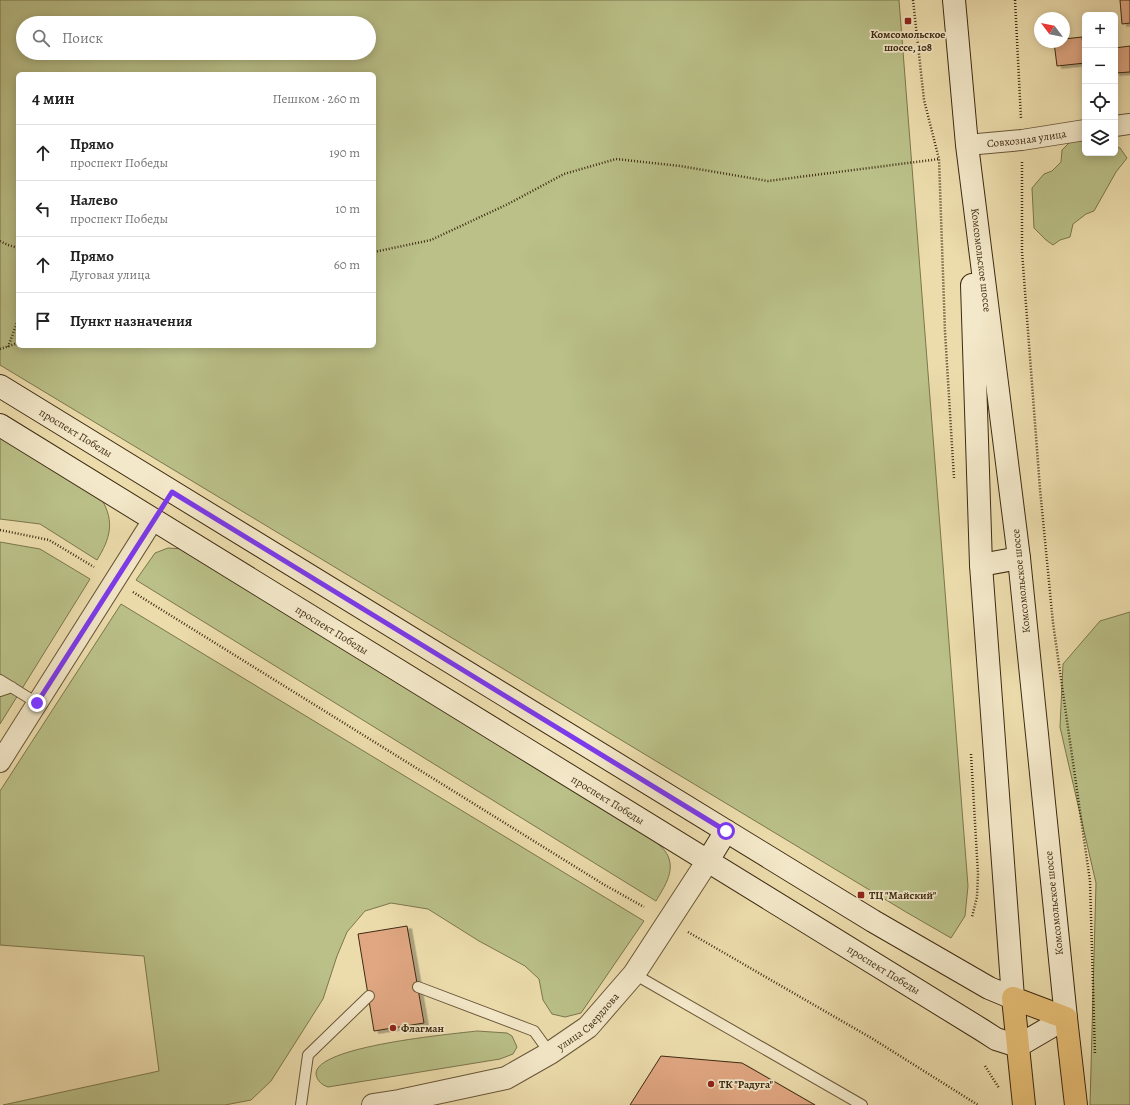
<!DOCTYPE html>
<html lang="ru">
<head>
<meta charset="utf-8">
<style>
	body { margin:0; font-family:Alegreya,serif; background:#f6f6f6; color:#222 }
	.controls { position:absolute; right:12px; top:12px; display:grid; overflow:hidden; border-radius:6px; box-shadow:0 2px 10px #0003 }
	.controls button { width:36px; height:36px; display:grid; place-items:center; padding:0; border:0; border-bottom:1px solid #e0e0e0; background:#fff; color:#222; font:20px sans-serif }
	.compass { position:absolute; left:1034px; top:12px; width:36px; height:36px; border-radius:50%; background:#fff; box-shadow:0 2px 10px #0003; rotate:302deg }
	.stop { position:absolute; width:12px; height:12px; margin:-9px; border:3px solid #7c3aed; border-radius:50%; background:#fff }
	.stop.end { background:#7c3aed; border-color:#fff; box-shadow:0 1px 4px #0008 }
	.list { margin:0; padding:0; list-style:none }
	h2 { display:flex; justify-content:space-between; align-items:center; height:52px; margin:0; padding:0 16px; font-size:17px }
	h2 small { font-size:13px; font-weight:400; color:#767676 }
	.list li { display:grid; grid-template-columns:26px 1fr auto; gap:12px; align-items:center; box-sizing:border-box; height:56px; padding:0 16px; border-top:1px solid #e0e0e0 }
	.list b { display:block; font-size:15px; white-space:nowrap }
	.list p { margin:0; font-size:13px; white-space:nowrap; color:#767676 }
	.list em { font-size:13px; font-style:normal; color:#767676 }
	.icon { flex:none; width:22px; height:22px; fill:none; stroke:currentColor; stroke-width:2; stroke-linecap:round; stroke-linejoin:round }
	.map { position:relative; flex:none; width:1130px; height:1105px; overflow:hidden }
	.search { position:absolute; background:#fff; box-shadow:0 2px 10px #0003; left:16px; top:16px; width:360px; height:44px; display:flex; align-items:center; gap:10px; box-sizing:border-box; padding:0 14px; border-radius:22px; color:#767676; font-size:15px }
	.panel { position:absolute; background:#fff; box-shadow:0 2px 10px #0003; left:16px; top:72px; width:360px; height:276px; border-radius:6px }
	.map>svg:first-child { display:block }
	.green { fill:#bac088; stroke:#7c764d; fill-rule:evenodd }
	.building { fill:#e0a782; stroke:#3e2b12; filter:url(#shadow) }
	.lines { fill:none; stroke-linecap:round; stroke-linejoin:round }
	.service-casing { stroke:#6a5738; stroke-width:12 }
	.minor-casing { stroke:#6a5738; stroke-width:22 }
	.tertiary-casing { stroke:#6a5738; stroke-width:24 }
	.secondary-casing { stroke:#3e2b12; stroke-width:24 }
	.primary-casing { stroke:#3e2b12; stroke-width:24 }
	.path { stroke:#3e2b12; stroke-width:2.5; stroke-dasharray:1 2; stroke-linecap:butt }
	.service { stroke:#f3e8c9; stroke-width:10 }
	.minor { stroke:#f3e8c9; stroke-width:20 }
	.tertiary { stroke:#f3e8c9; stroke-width:22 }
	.secondary { stroke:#f3e8c9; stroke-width:22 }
	.primary { stroke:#e6be76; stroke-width:22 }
	.route { stroke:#7c3aed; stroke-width:5 }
	.poi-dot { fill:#8f2418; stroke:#f3e8c9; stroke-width:1.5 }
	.labels { text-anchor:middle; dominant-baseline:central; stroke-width:3.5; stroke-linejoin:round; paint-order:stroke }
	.poi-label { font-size:11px; font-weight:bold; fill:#3e2b12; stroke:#f3e8c9; text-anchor:start }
	.street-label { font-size:11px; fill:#3e2b12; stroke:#f3e8c9 }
</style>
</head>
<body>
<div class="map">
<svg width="1130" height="1105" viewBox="0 0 1130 1105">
	<defs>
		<filter id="shadow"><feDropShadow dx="4.5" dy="2.5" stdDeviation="0" flood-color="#0004"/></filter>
	</defs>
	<rect width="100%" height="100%" fill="#ecdcac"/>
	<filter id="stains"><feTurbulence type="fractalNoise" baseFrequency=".005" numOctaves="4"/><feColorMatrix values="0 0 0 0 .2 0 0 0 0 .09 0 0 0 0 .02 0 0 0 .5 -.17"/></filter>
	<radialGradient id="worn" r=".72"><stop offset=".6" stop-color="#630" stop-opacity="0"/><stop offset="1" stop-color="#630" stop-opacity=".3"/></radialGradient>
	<path class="green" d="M0 0H899L968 886 965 916 951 938 906 912 0 365ZM23 23H369V53H23ZM18 74H374V346H18Z
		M1085 139V153H1115V146L1120 148 1127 158 1116 172 1094 211 1086 214 1073 224 1070 237 1060 240 1053 245 1046 240 1034 228 1032 188 1044 174 1052 171 1061 162 1062 150 1072 140Z
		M0 437 102 500C115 522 110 539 97 560L40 524 0 519Z
		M0 542 40 549 90 579 0 724Z
		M168 548 184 549 651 837C656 842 665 849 668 856 675 872 664 887 656 901L136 580 155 553Z
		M121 604 644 921 581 1013 565 1017 552 1014 543 1000 539 979 525 966 479 941 428 909 391 903 365 911 347 932 337 956 323 999 271 1081 251 1100 225 1105H3L159 1071 144 956 0 945V791Z
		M1130 612V1105H1090L1096 883 1060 727 1063 664 1100 621Z
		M477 1031 507 1033 512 1036 517 1047 513 1054 500 1059 328 1087C322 1085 317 1081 316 1074 315 1046 453 1034 477 1031Z"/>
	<path class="building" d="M1120 0H1130V23L1122 24Z
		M1082 37 1085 63 1057 66 1054 42H1064V39Z
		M1130 46V72L1115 73V48Z
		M407 926 424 1023 374 1031 358 934Z
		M661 1056 742 1063 815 1105H630Z"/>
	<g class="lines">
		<g class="service-casing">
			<path id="service" d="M0 680 37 703
				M0 691 12 687
				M634 974 862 1105
				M418 987 534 1031 550 1053
				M301 1105 308 1055 369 996"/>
		</g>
		<g class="minor-casing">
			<g id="minor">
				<path d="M1115 126 1130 124"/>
				<path id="s1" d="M967 145 1022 140 1085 130"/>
				<path d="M0 762 153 520"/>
			</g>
		</g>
		<g class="tertiary-casing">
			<g id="tertiary">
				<path id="s2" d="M373 1105 399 1101 506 1078 550 1053 588 1027 634 974 707 862"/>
			</g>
		</g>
		<g class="secondary-casing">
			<g id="secondary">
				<path id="s3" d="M0 386 873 921 989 988 1013 998 981 565 972 285"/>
				<path id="s4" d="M0 425 982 1030 996 1039 1018 1046 1066 1018 1019 558 967 145 954 0"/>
				<path d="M981 565 1019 558"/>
				<path d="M707 862 726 831"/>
			</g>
		</g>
		<g class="primary-casing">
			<path id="primary" d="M1024 1105 1013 998 1066 1018 1076 1105"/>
		</g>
		<path class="path" d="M913 0 924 100 939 159 945 332 954 478
			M1015 0 1021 119
			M1022 162V252L1040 489 1053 623 1090 881 1095 1055
			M0 241 8 245 18 248
			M374 252 431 240 508 204 564 174 616 159 680 166 768 181 939 159
			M8 347 18 320
			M0 349 18 343
			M0 530 49 540 94 567
			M133 592 603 884 644 907
			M971 754 978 874 977 897 972 917
			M688 932 873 1039 978 1105
			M985 1066 999 1088"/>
		<use href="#service" class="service"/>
		<use href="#minor" class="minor"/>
		<use href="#tertiary" class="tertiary"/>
		<use href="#secondary" class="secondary"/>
		<use href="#primary" class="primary"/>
	</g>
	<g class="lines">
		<path class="route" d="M37 703 172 492 726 831"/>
	</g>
	<g class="poi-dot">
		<rect x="904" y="17" width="8" height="8" rx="2"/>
		<rect x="857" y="891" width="8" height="8" rx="2"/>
		<circle cx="393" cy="1028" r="4"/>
		<circle cx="711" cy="1084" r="4"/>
	</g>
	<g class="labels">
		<g class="poi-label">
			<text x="908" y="34" text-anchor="middle">Комсомольское<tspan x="908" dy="13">шоссе, 108</tspan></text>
			<text x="869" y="895">ТЦ "Майский"</text>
			<text x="401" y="1028">Флагман</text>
			<text x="719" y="1084">ТК "Радуга"</text>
		</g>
		<g class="street-label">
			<text stroke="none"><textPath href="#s1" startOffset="60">Совхозная улица</textPath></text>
			<text transform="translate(981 260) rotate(83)">Комсомольское шоссе</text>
			<text stroke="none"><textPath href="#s3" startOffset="89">проспект Победы</textPath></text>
			<text transform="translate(1021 581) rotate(-96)">Комсомольское шоссе</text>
			<text stroke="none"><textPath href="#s4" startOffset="390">проспект Победы</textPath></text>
			<text stroke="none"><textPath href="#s4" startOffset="714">проспект Победы</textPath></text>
			<text transform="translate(1054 903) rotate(-96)">Комсомольское шоссе</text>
			<text stroke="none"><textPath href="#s4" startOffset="1038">проспект Победы</textPath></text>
			<text stroke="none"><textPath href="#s2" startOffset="236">улица Свердлова</textPath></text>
		</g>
	</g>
	<rect width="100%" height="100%" filter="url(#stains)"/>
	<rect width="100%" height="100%" fill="url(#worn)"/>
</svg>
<div class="controls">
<button>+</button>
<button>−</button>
<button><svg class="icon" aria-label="locate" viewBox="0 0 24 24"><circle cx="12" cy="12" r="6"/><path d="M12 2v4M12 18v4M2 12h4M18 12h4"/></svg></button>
<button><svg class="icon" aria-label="layers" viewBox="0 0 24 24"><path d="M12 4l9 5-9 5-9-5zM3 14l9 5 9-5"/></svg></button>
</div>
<svg class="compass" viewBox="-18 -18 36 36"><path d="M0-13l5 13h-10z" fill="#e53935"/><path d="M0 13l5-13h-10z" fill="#767676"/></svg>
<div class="stop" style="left:726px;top:831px"></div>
<div class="stop end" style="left:37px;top:703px"></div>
<div class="search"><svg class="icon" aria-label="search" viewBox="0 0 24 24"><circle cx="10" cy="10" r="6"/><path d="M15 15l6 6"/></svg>Поиск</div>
<section class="panel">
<h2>4 мин<small>Пешком · 260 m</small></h2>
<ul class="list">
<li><svg class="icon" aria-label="ahead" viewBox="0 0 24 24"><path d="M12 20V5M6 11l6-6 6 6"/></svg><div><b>Прямо</b><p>проспект Победы</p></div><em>190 m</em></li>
<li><svg class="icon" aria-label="left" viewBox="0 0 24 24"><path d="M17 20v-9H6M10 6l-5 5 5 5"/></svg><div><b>Налево</b><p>проспект Победы</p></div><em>10 m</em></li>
<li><svg class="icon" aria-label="ahead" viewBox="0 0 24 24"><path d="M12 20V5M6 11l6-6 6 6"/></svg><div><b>Прямо</b><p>Дуговая улица</p></div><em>60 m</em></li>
<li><svg class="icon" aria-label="arrive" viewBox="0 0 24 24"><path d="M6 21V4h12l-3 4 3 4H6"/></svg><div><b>Пункт назначения</b></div></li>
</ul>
</section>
</div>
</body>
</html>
